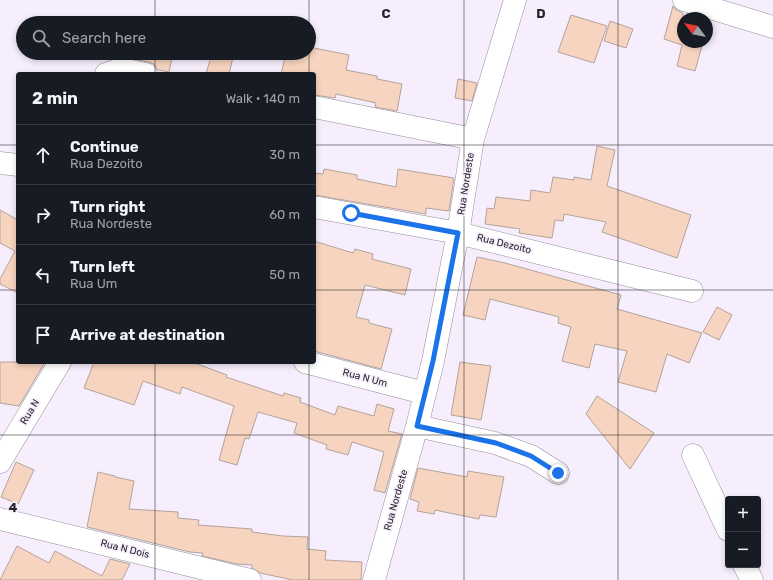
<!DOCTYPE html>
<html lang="en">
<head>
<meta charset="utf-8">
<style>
	body { margin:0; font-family:Rubik,sans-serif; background:#20242c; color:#f1f3f6 }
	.controls { position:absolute; right:12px; bottom:12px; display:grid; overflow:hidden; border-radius:4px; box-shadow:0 2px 6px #0003 }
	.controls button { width:36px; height:36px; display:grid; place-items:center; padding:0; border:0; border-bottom:1px solid #363941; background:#171b24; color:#f1f3f6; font:20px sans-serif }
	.compass { position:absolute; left:677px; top:12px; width:36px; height:36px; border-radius:50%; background:#171b24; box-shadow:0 2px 6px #0003; rotate:302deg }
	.stop { position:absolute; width:12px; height:12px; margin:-9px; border:3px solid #1a73e8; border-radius:50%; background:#fff }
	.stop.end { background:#1a73e8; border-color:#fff; box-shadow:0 1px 4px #0008 }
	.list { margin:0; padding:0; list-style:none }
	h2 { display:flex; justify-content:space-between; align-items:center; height:52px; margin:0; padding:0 16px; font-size:17px }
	h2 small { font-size:13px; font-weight:400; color:#9ea1a6 }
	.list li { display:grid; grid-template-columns:26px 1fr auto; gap:12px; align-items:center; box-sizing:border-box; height:60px; padding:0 16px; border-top:1px solid #363941 }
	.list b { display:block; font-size:15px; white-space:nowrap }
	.list p { margin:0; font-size:13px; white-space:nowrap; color:#9ea1a6 }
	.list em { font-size:13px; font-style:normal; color:#9ea1a6 }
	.icon { flex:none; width:22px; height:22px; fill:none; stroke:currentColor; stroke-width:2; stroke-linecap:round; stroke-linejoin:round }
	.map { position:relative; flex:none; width:773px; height:580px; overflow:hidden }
	.search { position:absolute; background:#171b24; box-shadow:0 2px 6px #0003; left:16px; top:16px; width:300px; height:44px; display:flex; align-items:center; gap:10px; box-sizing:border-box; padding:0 14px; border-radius:22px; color:#9ea1a6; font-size:15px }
	.panel { position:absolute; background:#171b24; box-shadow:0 2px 6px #0003; left:16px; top:72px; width:300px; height:292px; border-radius:4px }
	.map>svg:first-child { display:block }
	.building { fill:#f7d4bf; stroke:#b3a39b }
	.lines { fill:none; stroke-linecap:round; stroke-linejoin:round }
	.minor-casing { stroke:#948c9a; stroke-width:23 }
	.minor { stroke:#fff; stroke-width:22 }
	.route { stroke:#1a73e8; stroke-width:5 }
	.grid { fill:none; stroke:#28252a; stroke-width:1; stroke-opacity:0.55 }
	.labels { text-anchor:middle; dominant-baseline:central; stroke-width:3.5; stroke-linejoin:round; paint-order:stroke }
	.street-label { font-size:10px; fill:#28252a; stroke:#f6eefd }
	.grid-label { font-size:13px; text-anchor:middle; font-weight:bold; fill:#28252a; stroke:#f6eefd; stroke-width:3.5; stroke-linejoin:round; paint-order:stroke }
</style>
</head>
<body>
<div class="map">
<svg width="773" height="580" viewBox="0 0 773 580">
	<rect width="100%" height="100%" fill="#f6eefd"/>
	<path class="building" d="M673 6 675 9 683 13V42H703L695 71 677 66 682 45 664 39Z
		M571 15 607 26 594 63 558 52Z
		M610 21 633 29 626 48 604 41Z
		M309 47 349 55 346 70 377 76V79L402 84 397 111 375 107 376 103 336 94 335 98 314 95V74H281L286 53H309Z
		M111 53H173L169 72 158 70 154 64 148 62 123 57 109 60Z
		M212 53H234L229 74H206Z
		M458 79 477 83 472 101 455 98Z
		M597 146 615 150 607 186 691 215 677 258 602 232 606 222 564 214 563 221 555 220 552 238 519 233 520 229 485 224 487 208 494 209 496 197 530 201 531 190 550 193 553 177 574 180V177L591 180Z
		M324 169 357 175V179L396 187 398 169 454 178 449 211 426 208V214L314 195V173L323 174Z
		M0 210 18 220V293L0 284V279L15 251 0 243Z
		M314 241 353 253 355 249 373 254 372 259 411 269 405 295 365 285 356 317 369 320V323L392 329 381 369 314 351Z
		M477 257 505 263 621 295 617 309 702 333 689 363 667 354 656 392 618 382 627 351 595 344 589 368 562 361 571 327 558 323 559 317 490 299 485 320 463 315Z
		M717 307 732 315 719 340 703 332Z
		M0 362H45L19 406 0 403Z
		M94 362H192L227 375 226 377 283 396 284 393 301 398 300 402 335 415 338 406 374 416 377 404 394 409 388 431 402 434 385 493 374 490 384 452 352 442 348 455 326 449 327 445 294 433 297 423 258 412 249 439 245 438 237 465 219 460 234 406 182 387 180 394 143 381 134 405 84 388Z
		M460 362 491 366 481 420 451 415Z
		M597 396 654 433 630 469 586 414Z
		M16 462 34 470 18 504 1 497Z
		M418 468 467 477 468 471 504 477 496 517 480 515 479 519 435 510 434 514 417 511 419 502 410 499Z
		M98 472 115 476V477L134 481 129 509 178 512V518L199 520 198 525 252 529V532L283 536 308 537 307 549 326 551 325 560 362 562 361 580H293L260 573 252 568V565L237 564 202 556 203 553 190 552 87 527Z
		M17 546 49 563 55 551 102 576 110 559 130 564 122 580H0Z"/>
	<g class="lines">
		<g class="minor-casing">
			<path id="minor" d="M684 0 773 27
				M106 74 121 69 146 74
				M314 107 473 139
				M0 163 18 165
				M314 207 458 233 692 291
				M305 362 424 393
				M417 426 495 443 531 456 558 473
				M693 455 728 530
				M0 462 60 362
				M0 519 250 580
				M744 565 752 580
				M374 580 417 426 433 361 458 233 473 139 515 0"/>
		</g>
		<use href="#minor" class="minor"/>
	</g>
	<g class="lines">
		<path class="route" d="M351 213 458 233 433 361 417 426 496 443 531 456 558 473"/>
	</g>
	<path class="grid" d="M155 0V23M309 0V74M464 0V580M618 0V580M155 53V74M0 145H18M314 145H773M0 290H18M314 290H773M155 362V580M309 362V580M0 435H773"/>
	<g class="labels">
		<g class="street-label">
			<text transform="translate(466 184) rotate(-81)">Rua Nordeste</text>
			<text transform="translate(504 244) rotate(14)">Rua Dezoito</text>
			<text transform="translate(365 378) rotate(15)">Rua N Um</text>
			<text transform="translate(30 412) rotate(-59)">Rua N</text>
			<text transform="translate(396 500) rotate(-74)">Rua Nordeste</text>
			<text transform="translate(125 549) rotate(14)">Rua N Dois</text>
		</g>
	</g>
	<g class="grid-label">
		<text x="386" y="18">C</text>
		<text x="541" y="18">D</text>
		<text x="13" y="512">4</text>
	</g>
</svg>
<div class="controls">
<button>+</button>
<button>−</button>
</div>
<svg class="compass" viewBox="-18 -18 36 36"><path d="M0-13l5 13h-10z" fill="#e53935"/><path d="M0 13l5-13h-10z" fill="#9ea1a6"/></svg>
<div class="stop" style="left:351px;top:213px"></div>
<div class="stop end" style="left:558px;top:473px"></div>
<div class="search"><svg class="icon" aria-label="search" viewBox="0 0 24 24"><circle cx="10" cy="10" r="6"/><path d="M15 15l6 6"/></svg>Search here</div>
<section class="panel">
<h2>2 min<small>Walk · 140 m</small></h2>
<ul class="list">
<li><svg class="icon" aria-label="ahead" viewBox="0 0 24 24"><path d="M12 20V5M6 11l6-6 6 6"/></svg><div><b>Continue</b><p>Rua Dezoito</p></div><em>30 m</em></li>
<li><svg class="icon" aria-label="right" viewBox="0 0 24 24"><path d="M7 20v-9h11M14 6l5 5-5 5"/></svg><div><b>Turn right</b><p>Rua Nordeste</p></div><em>60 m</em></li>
<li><svg class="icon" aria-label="left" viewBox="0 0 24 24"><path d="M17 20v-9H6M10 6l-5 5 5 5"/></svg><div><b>Turn left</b><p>Rua Um</p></div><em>50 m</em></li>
<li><svg class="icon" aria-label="arrive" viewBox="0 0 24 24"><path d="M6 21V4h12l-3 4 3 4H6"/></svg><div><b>Arrive at destination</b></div></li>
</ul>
</section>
</div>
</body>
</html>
